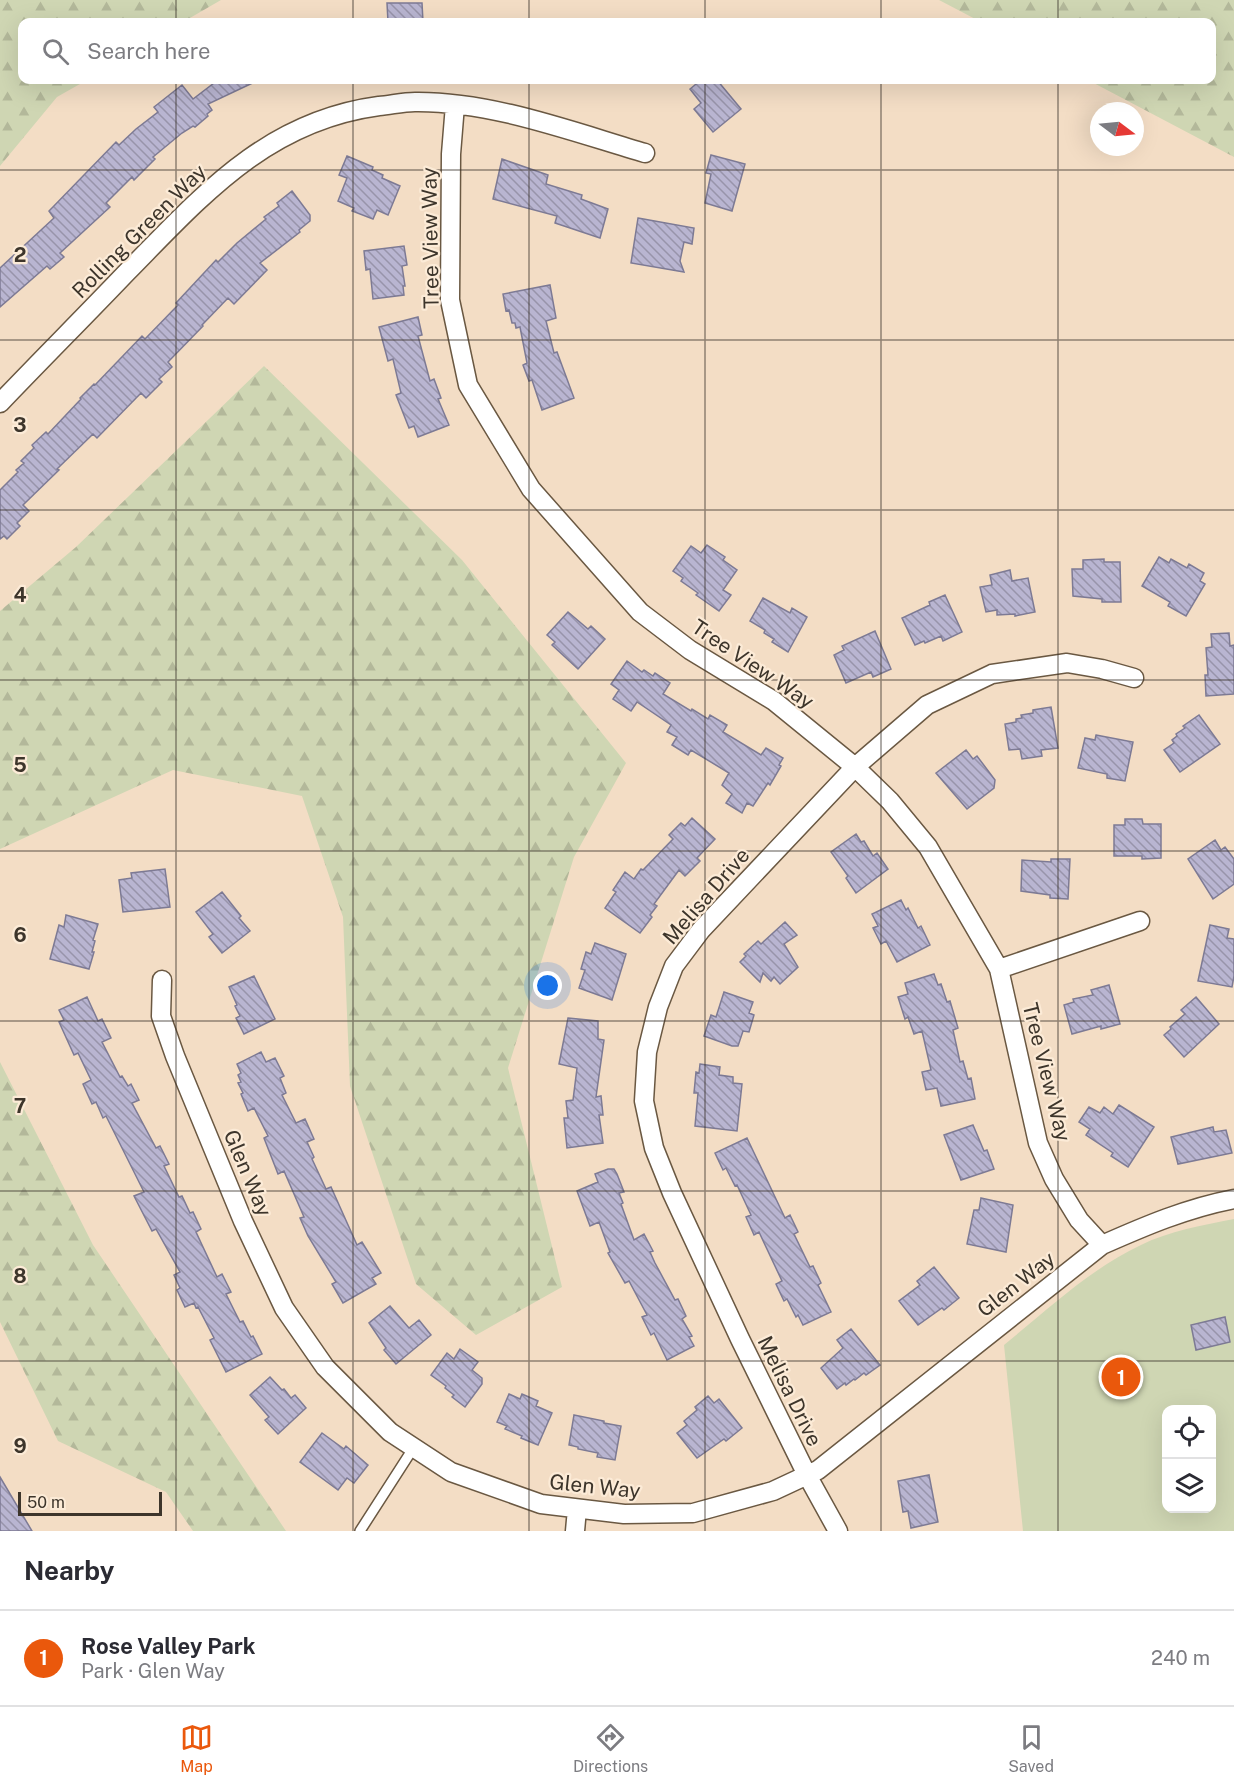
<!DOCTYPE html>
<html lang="en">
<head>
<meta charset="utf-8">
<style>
	body { margin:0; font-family:"Public Sans",sans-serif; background:#f2f2f3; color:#2b2b33 }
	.controls { position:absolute; right:18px; bottom:18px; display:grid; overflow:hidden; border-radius:12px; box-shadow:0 6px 24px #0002 }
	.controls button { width:54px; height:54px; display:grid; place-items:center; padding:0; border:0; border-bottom:2px solid #e1e1e2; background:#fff; color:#2b2b33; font:30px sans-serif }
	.compass { position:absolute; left:1090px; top:102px; width:54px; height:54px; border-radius:50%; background:#fff; box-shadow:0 6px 24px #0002; rotate:106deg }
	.scale { position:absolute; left:18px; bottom:15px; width:144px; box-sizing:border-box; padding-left:6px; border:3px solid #3d352b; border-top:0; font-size:16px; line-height:21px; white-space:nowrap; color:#3d352b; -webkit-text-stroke:4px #fcebd7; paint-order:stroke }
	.you { position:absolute; left:548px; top:986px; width:21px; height:21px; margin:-15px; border:4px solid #fff; border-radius:50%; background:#1a73e8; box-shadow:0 0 0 9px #1a73e833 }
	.badge { display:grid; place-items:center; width:39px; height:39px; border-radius:50%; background:#ea580c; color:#fff; font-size:20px; font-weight:700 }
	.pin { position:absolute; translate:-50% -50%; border:3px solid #fff; box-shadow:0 2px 6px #0006 }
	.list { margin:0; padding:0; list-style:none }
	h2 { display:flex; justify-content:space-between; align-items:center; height:78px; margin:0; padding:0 24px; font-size:26px }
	h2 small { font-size:20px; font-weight:400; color:#7c7c81 }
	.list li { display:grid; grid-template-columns:39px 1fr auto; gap:18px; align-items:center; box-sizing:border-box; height:96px; padding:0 24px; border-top:2px solid #e1e1e2 }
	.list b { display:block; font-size:22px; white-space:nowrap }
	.list p { margin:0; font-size:20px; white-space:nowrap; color:#7c7c81 }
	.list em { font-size:20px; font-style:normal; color:#7c7c81 }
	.icon { flex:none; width:33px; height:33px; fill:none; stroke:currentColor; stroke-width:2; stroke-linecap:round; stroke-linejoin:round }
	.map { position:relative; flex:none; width:1234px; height:1531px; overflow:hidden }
	.search { position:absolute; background:#fff; box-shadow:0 6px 24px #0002; left:18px; right:18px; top:18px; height:66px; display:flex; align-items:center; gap:15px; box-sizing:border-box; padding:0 21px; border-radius:12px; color:#7c7c81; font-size:22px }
	.sheet { height:174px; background:#fff }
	nav { display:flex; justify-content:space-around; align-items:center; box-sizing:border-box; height:84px; border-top:2px solid #e1e1e2; background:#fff; font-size:16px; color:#7c7c81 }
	nav a { display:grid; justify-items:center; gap:3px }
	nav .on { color:#ea580c }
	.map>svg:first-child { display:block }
	.forest { fill:url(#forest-firs) }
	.green { fill:#cfd6b3; fill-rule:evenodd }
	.building { fill:url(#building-back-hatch); stroke:#7d7a94; stroke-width:1.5 }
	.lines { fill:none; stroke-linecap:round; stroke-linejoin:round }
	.service-casing { stroke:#6a5842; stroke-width:12 }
	.minor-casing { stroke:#6a5842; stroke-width:21 }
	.service { stroke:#fff; stroke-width:9 }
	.minor { stroke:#fff; stroke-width:18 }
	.grid { fill:none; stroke:#3d352b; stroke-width:1.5; stroke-opacity:0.55 }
	.labels { text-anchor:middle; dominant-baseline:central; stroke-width:4.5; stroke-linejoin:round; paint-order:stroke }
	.street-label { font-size:21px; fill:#3d352b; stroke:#fcebd7 }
	.grid-label { font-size:20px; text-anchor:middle; font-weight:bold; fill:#3d352b; stroke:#fcebd7; stroke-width:4.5; stroke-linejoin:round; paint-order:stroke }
</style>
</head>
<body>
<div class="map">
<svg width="1234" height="1531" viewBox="0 0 1234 1531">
	<defs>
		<pattern id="forest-firs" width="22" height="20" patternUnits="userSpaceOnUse" patternTransform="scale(1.5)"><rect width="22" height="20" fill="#cfd6b3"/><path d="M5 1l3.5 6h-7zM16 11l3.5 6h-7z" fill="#b3b89a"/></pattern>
		<pattern id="building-back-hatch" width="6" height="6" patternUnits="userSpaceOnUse" patternTransform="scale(1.5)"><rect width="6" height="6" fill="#b9b5d1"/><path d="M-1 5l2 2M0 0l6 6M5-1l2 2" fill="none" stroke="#9894aa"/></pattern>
	</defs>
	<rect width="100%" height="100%" fill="#f3ddc5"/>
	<path class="forest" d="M0 0H221L183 22H22V80H87L57 97 0 166Z
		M939 0H1234V157L1088 80H1212V22H981Z
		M264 366 462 560 626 763 574 857 508 1068 562 1287 476 1335 416 1284 350 1086 343 917 302 796 173 770 0 849V611L76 547Z
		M0 1062 93 1245 286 1531H193L166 1492 58 1441 0 1322Z"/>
	<path class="green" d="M1234 1219V1531H1023L1004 1345C1047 1310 1090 1269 1141 1245 1169 1231 1203 1225 1234 1219ZM1166 1410H1212V1508H1166Z"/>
	<path class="building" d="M387 3H422L423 22H388Z
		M218 80H259L208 104 212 110 207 114 208 116 195 127 193 126 182 133 153 157 155 159 134 180 132 177 106 203 110 207 60 253 64 257 50 269 47 266 0 307V268L54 218 49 211 116 142 119 145 136 129 158 112 154 107 182 85 193 99Z
		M701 80H717L741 109 713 132 694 109 701 103 690 89Z
		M711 155 745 164 732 211 705 203 711 174 706 173Z
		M347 156 373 167 372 170 383 175 382 178 400 186 388 215 377 210 373 219 352 211 354 208 338 201 347 178 339 175Z
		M502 159 548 175 546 184 582 195 581 199 608 209 600 238 555 223 557 216 493 199Z
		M292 191 310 215V221L299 230 300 232 260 263 267 270 234 304 228 298 202 325 203 326 168 362 172 367 159 379 162 382 146 398 141 393 97 438 93 434 57 469 59 470 23 505 29 511 17 523 20 526 7 539 4 536 0 539V490L18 472 16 470 24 463 21 461 34 448 32 445 46 432 48 434 81 399 80 398 94 384 95 385 142 336 145 339 178 305 176 303 216 260 218 262 237 243 266 219 264 217 279 206 277 203Z
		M638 218 694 228 692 244 684 242 680 261 684 272 631 263Z
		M404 246 407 265 402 266 405 286H403L404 295 373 299 370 269 366 270 364 251Z
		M550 285 556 318 546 321 554 353 557 352 574 398 542 410 532 380 529 381 523 365 527 363 520 327 516 328 515 323H512L509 310 506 311 503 294Z
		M418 317 422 335 418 336 430 381 434 379 441 398 438 399 449 425 418 437 414 426 409 428 396 395 401 393 393 359 388 361 379 327Z
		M707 545 725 557 723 560 737 570 723 590 731 595 719 611 696 595 698 593 681 581 683 578 673 571 691 546 701 553Z
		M1159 557 1169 563 1171 559 1187 568 1189 564 1204 573 1200 581 1205 584 1186 616 1168 606 1170 602 1142 586Z
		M1104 559V562H1120L1121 602H1102V599L1073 596 1072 569H1083V560Z
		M1010 570 1012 581 1028 578 1035 612 1015 616V614L997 615V610L986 612 980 587 992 585 990 575Z
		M945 595 962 632 943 641 941 636 925 643 924 641 915 645 902 618 930 605 929 602Z
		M763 598 790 613 792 608 807 617 788 652 772 642 774 639 764 633 765 630 750 621Z
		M568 612 588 629 591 626 605 639 578 669 552 645 555 642 547 635Z
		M875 631 891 669 873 677 871 672 846 683 834 655 844 650 842 646Z
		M1229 633 1230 646 1234 645V694L1206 696 1205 675H1208L1206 648 1212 647 1211 634Z
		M627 661 642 672 644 670 653 676 655 673 670 683 663 694 691 711 692 709 708 719 710 715 727 725 723 732 761 755 766 748 783 758 779 765 781 766 770 785 768 783 753 806 747 803 742 813 726 803 732 794 722 785 729 773 691 750 688 755 672 745 677 737 667 732 671 725 637 702 631 711 613 699 619 690 611 684Z
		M1051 707 1058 748 1041 750 1042 756 1022 759 1020 749 1009 750 1005 724 1016 722V719L1022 718 1021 715 1033 713V710Z
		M1199 715 1220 744 1180 772 1164 750 1174 743 1172 740 1177 736 1176 734 1185 728 1183 726Z
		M1096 735 1133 742 1125 781 1107 778V774L1078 768 1085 738 1095 740Z
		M966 750 973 759 977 756 995 780 994 788 967 809 936 773Z
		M692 818 715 839 697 858 700 861 685 876 679 870 654 904 657 906 650 915 652 917 640 933 605 908 616 892 613 890 625 872 634 879 641 869 643 870 673 839 669 835 681 823 685 826Z
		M1125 819H1142L1143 824H1161V858L1142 859V856H1114V825H1125Z
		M856 834 861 842 864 841 873 856 877 853 888 869 856 893 846 878 848 876 831 852Z
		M1215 840 1221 850 1225 847 1234 859V884L1213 899 1188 859Z
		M1051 859H1070L1068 899 1050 898V895L1021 891 1022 860 1051 862Z
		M165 869 170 907 123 912 119 880 132 878 131 873Z
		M222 892 241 916 239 918 250 931 222 953 209 937 213 934 196 912Z
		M901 900 906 910 908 908 918 928 921 926 930 945 897 962 886 941 881 944 873 928 878 926 872 914Z
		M66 915 98 924 93 940 95 941 92 952H94L89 969 50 959 59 925 64 927Z
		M785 922 797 935 784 944 798 967 780 984 774 977 771 981 763 973 760 982 740 962 746 956 744 954 758 941 761 944Z
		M1210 925 1229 929 1227 938 1234 939V976L1232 987 1198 981Z
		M595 943 626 954 612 1000 579 988 585 970 581 969 586 952 591 954Z
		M934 974 938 985 941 984 947 1002 950 1001 958 1028 953 1030 960 1062 963 1061 968 1079 971 1078 975 1099 941 1106 937 1088 926 1090 922 1072 931 1070 922 1031 914 1034 908 1017 905 1019 898 997 908 994 905 983Z
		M254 976 275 1019 244 1034 236 1018 240 1016 235 1006 237 1005 229 987Z
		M1109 985 1120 1024 1101 1029V1026L1072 1034 1064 1005 1074 1002 1073 999 1093 995 1091 990Z
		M724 992 753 1002 749 1013 754 1015 749 1032 743 1031 738 1046H732L704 1036 711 1015 716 1017Z
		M87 997 98 1021 102 1019 111 1038 102 1042 120 1077 122 1076 128 1086 131 1084 139 1100 132 1103 156 1148 160 1146 169 1164 164 1166 179 1197 182 1196 190 1213 193 1212 201 1229 196 1232 217 1277 222 1274 231 1292 226 1294 240 1322 243 1321 251 1337 253 1336 262 1354 226 1372 210 1340 214 1338 198 1307 196 1308 194 1303 185 1307 177 1290 180 1288 174 1275 180 1272 156 1229 152 1231 134 1196 144 1192 106 1116 103 1118 96 1102 92 1104 83 1084 91 1080 78 1053 74 1055 59 1022 64 1020 59 1010Z
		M1196 997 1219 1024 1184 1057 1164 1035 1171 1029 1170 1027 1185 1014 1181 1010Z
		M568 1018 598 1021V1039L604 1040 596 1097 601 1096 603 1115H599L603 1143 567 1148 564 1118H568L566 1101 573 1100 577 1068 559 1064Z
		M261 1052 266 1062 275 1058 284 1076 280 1078 286 1093 282 1095 296 1123 305 1119 314 1139 307 1142 314 1157 312 1159 326 1189 331 1187 357 1245 362 1242 381 1273 372 1278 376 1284 343 1303 332 1284 336 1282 308 1236 300 1218 304 1217 284 1171 278 1174 264 1138 268 1136 254 1108 248 1111 241 1094 243 1093 238 1083 241 1082 238 1075 241 1073 237 1064Z
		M700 1064 720 1067 719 1075 733 1077V1083L742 1084 737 1131 695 1126 698 1093H694L696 1072 699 1073Z
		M1119 1105 1154 1127 1128 1167 1111 1156 1113 1153 1086 1135 1090 1129 1079 1122 1089 1107 1100 1113 1104 1107 1113 1114Z
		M973 1125 984 1151 987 1150 994 1169 961 1180 944 1135Z
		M1213 1127 1214 1132 1226 1130 1232 1153 1178 1164 1171 1137Z
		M747 1138 785 1218 790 1215 798 1232 794 1234 810 1267 813 1266 821 1283 818 1285 831 1312 803 1325 798 1315 796 1317 787 1299 784 1301 776 1284 782 1281 759 1232 754 1235 746 1217 751 1215 737 1185 735 1186 726 1168 723 1170 715 1153Z
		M608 1169H614L617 1174 624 1192 619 1193 623 1203 621 1204 634 1240 644 1234 653 1251 650 1252 655 1263 675 1300 678 1299 686 1316 682 1319 692 1336 689 1337 694 1346 667 1360 654 1333 651 1335 642 1317 647 1315 629 1281 625 1283 608 1253 610 1252 599 1222 590 1226 577 1191 598 1182 595 1174Z
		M981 1198 1013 1205 1006 1252 967 1244 974 1210H979Z
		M934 1267 959 1298 944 1310 942 1308 918 1325 899 1301 920 1285 917 1281Z
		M390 1306 409 1328 419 1320 431 1335 396 1364 384 1350 386 1348 369 1323Z
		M1225 1317 1230 1342 1196 1350 1191 1325Z
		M851 1329 880 1365 866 1375 864 1373 855 1380 854 1379 846 1385 845 1383 837 1389 821 1368 843 1348 837 1340Z
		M460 1349 478 1362 472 1370 482 1378V1384L465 1407 452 1397 454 1395 445 1388 446 1386 431 1375 447 1353 454 1359Z
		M270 1377 282 1390 284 1389 291 1398 295 1395 306 1408 278 1434 265 1420 269 1417 250 1395Z
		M509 1394 520 1399 522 1394 538 1401 536 1406 552 1413 538 1445 521 1438 522 1436 505 1429 507 1426 497 1422Z
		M708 1396 714 1403 719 1399 742 1428 726 1441 724 1439 697 1458 677 1433 687 1425 684 1421 697 1410 695 1407Z
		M574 1415 604 1421V1423L621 1426 615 1460 597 1457 598 1453 578 1449V1447L569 1445Z
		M322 1433 344 1449 346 1446 368 1465 354 1483 347 1478 338 1490 300 1462Z
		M929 1475 938 1522 911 1528 908 1511 903 1512 898 1481Z
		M0 1477 32 1531H0Z"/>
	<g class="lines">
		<g class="service-casing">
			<path id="service" d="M360 1531 414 1447"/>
		</g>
		<g class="minor-casing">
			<path id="minor" d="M455 105 451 154 450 300 468 385 531 489 640 612 690 650 774 701 855 767 890 801 928 847 999 969 1038 1143 1054 1179 1079 1220 1102 1245
				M0 403C42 359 85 316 127 272 202 196 266 121 379 106 391 105 403 102 415 102 491 101 573 132 645 153
				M999 969 1140 921
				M162 980 161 1016 175 1056 243 1221 284 1308 325 1367 390 1432 451 1472 541 1504 624 1514 693 1513 773 1491 818 1470 1102 1245C1145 1226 1187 1208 1234 1199
				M575 1531 577 1509
				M838 1531 807 1475 740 1339 672 1193 654 1148 644 1101 647 1052 658 1007 674 966 701 930 855 767 927 705 992 674 1067 663 1102 669 1134 678"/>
		</g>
		<use href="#service" class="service"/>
		<use href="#minor" class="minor"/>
	</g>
	<path class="grid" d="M176 0V22M353 0V22M529 0V22M705 0V22M881 0V22M1058 0V22M176 80V1531M353 80V1531M529 80V1531M705 80V1531M881 80V1531M1058 80V1531M0 170H1234M0 340H1234M0 510H1234M0 680H1234M0 851H1234M0 1021H1234M0 1191H1234M0 1361H1234"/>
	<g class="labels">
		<g class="street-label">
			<text transform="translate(139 231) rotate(-45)">Rolling Green Way</text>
			<text transform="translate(430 238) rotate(-91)">Tree View Way</text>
			<text transform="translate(753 664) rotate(34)">Tree View Way</text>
			<text transform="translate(706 896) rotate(-49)">Melisa Drive</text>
			<text transform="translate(1047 1072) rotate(76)">Tree View Way</text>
			<text transform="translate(248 1173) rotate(67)">Glen Way</text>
			<text transform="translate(1016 1284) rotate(-38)">Glen Way</text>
			<text transform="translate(790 1391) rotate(64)">Melisa Drive</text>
			<text transform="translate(595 1486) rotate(6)">Glen Way</text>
		</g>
	</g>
	<g class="grid-label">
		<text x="20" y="262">2</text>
		<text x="20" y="432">3</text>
		<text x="20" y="602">4</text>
		<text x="20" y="772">5</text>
		<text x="20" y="942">6</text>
		<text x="20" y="1113">7</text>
		<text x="20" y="1283">8</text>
		<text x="20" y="1453">9</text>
	</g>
</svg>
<div class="controls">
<button><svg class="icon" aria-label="locate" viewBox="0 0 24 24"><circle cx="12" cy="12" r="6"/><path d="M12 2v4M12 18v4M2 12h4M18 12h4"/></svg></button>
<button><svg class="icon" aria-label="layers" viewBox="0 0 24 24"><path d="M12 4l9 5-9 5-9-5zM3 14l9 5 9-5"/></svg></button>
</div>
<svg class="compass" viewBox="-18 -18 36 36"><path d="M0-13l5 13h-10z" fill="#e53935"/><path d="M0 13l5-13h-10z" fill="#7c7c81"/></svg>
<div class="scale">50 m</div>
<div class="you"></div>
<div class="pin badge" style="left:1121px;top:1377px">1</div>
<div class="search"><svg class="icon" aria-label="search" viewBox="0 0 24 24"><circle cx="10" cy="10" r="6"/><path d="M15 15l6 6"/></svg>Search here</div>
</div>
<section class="sheet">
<h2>Nearby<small></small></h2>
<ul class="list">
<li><span class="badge">1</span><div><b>Rose Valley Park</b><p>Park · Glen Way</p></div><em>240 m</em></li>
</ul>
</section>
<nav>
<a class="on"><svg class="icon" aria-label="map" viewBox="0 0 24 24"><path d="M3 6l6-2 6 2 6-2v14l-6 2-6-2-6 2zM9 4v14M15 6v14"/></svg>Map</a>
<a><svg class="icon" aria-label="directions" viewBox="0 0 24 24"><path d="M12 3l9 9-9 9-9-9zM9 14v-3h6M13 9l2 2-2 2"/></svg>Directions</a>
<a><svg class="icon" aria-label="saved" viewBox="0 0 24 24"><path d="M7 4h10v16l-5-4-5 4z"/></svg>Saved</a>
</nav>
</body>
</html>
